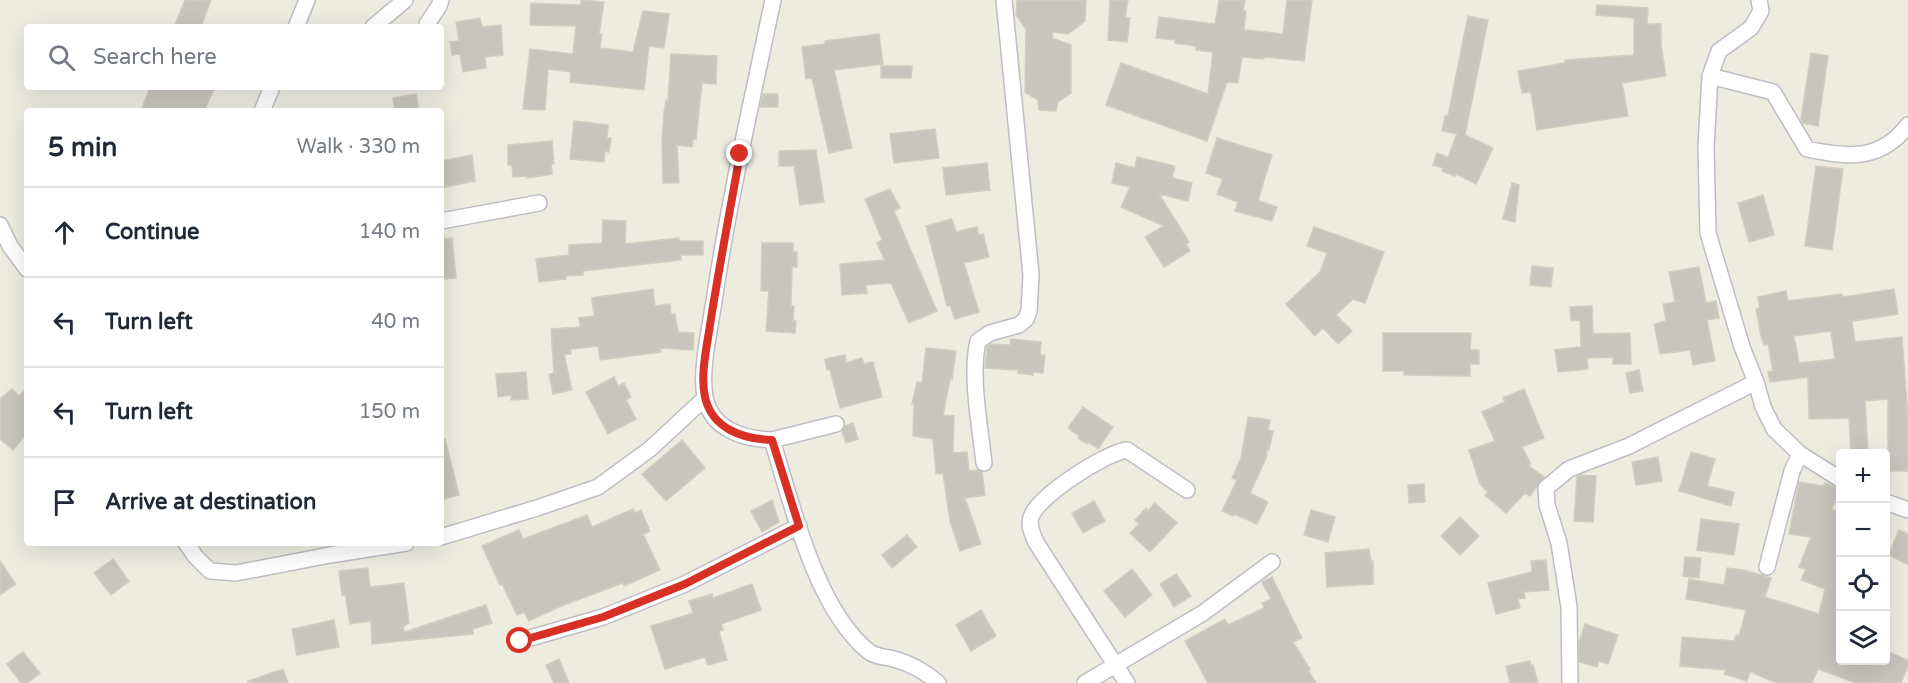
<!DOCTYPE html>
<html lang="en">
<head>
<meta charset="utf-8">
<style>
	body { margin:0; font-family:"Varela Round",sans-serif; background:#f6f6f7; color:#1f2937 }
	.controls { position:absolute; right:18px; bottom:18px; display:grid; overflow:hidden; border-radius:6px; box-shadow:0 6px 24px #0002 }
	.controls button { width:54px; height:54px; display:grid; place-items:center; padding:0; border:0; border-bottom:2px solid #e0e1e3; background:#fff; color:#1f2937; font:30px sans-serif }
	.stop { position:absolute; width:18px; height:18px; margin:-14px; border:4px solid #d93025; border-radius:50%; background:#fff }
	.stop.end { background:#d93025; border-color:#fff; box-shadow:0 2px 6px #0008 }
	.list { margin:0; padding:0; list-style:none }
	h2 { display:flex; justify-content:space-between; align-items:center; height:78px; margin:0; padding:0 24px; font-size:26px }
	h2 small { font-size:20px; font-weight:400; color:#747a83 }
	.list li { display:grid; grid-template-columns:39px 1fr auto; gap:18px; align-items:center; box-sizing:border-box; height:90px; padding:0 24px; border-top:2px solid #e0e1e3 }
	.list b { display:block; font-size:22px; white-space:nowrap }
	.list em { font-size:20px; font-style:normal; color:#747a83 }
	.icon { flex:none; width:33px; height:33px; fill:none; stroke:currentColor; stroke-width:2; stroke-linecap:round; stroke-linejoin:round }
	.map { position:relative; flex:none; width:1908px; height:683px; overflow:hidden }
	.search { position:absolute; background:#fff; box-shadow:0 6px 24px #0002; left:24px; top:24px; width:420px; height:66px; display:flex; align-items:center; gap:15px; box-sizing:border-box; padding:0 21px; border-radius:6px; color:#747a83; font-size:22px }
	.panel { position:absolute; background:#fff; box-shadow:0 6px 24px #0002; left:24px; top:108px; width:420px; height:438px; border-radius:6px }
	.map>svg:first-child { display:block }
	.building { fill:#c8c6bc; stroke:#d2cebd; stroke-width:1.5; fill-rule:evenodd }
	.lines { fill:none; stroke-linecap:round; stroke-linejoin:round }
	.minor-casing { stroke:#bdbec5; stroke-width:18 }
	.minor { stroke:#fff; stroke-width:15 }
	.route { stroke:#d93025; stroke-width:8 }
</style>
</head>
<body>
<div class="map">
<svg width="1908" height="683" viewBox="0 0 1908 683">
	<rect width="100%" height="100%" fill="#edecdf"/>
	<path class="building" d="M185 0H211L201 27H174Z
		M581 0 604 2 599 34H602L600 48 633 52 643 11 669 14 664 48 649 46 644 90 570 82 571 72 548 69 545 110 523 109 530 49 573 54 576 26 530 25 531 3 581 5Z
		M1017 0H1086L1085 21 1068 34 1053 32 1052 38 1071 45V93L1058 102 1056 111 1039 110 1038 100 1025 92 1026 29 1016 15Z
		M1110 0H1128L1125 17 1130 18 1127 42 1108 40Z
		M1219 0H1245L1243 11H1246L1244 29 1246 30 1283 34 1287 0H1312L1304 61 1264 57V59L1242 57 1238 83 1227 82 1207 141 1106 105 1121 63 1208 94 1213 52 1196 50V46L1175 43V40L1156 38 1159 17 1215 24Z
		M1597 5 1648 8 1647 24H1661V45L1666 76 1622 83 1628 116 1537 130 1531 92 1522 93 1518 71 1565 63V60L1634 55V18L1596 15Z
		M1468 16 1488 20 1465 135 1493 148 1476 184 1456 174 1455 176 1442 171 1443 168 1433 165 1437 153 1448 157 1457 134 1442 131 1445 116H1448Z
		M480 18 482 27 501 25 503 55 485 57 486 68 463 72 460 54 452 55 450 42 459 41 456 22Z
		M879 34 883 64 834 70 852 148 829 153 812 78 806 79 802 47 825 44V41Z
		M1811 53 1828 56 1818 126 1803 123 1801 119Z
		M671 54 717 56 716 84 702 83 696 139H693L692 147 677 145 679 183H663L662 139 664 112 666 100 668 101Z
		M881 66H912L911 78H881Z
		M150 87H215L204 111H141Z
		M416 94 419 111H395L393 98Z
		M763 94H778V107H760Z
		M574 121 608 125 607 138H611L609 152 605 151 604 162 570 159Z
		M935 129 939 158 894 163 890 134Z
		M1217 138 1272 155 1259 197V201L1277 207 1272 221 1235 211 1238 202 1217 194 1223 179 1206 173Z
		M552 141 554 164H551L552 174 527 178 526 176 513 177 512 165H508V145Z
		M816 150 824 202 800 205 794 166H779V151Z
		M472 155 475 181 441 188V161Z
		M1137 157 1175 166 1172 178 1192 183 1188 201 1159 194 1189 242 1186 244 1190 251 1164 267 1145 237 1164 226 1121 207 1130 187 1112 183 1116 163 1135 168Z
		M987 163 990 190 946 195 943 168Z
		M1816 166 1843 169 1832 250 1805 246Z
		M1512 183 1519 185 1515 222 1503 219Z
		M890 189 900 208 894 211 937 311 909 323 891 283 866 285 867 293 842 295 840 264 885 260 877 243 882 240 865 199Z
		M1763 195 1774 235 1749 242 1738 203Z
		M952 219 956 232 977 227 979 235 983 234 989 257 964 263 979 312 955 319 950 305 947 306 926 226Z
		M603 220 626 221 625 244 679 238V241H703V255H681V260L583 271V275L566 276V279L539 282 536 259 569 255V245L602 243Z
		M1314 227 1384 252 1365 303 1353 299 1336 315 1352 331 1338 344 1323 328 1315 336 1286 304 1320 272 1327 253 1307 246Z
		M452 238 456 278 441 279V239Z
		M762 243H793V252H797V267H792L791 306H794L793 321H796L795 333 766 331 769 291H761Z
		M1532 266 1553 268 1551 287 1530 285Z
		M1699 267 1706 303 1716 301 1719 318 1707 320 1715 361 1693 365 1690 350 1660 354 1654 324 1666 321 1663 304 1675 302 1669 272Z
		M653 289 655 306 670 304 671 315 675 314 678 332 694 333 693 350 660 348 661 352 600 360 598 346 571 349V354L564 355 572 390 553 394 549 374 554 373 551 329 580 327 579 318 594 316 592 298Z
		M1894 289 1898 314 1852 321 1855 342 1902 337 1908 419V471H1888V399L1865 401 1868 453H1851L1849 418 1809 419 1808 377 1770 382 1768 372 1773 371 1768 344 1764 345 1761 336 1756 309 1760 308 1758 297 1786 291 1788 301 1842 294 1843 297ZM1831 331 1835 359 1799 363 1794 336Z
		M1592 306 1593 334 1630 333 1631 364H1613V357L1587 358 1588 369 1558 372 1555 350 1581 347 1580 320 1571 321 1570 307Z
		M1383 333H1471L1470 350H1479V364H1470V376L1404 375V371H1383Z
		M1011 339 1041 342 1040 355H1045L1043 373 1033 372V375L1018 373V370L985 368 987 347 991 344 1010 345Z
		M926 348 956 351 952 379H950L943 415 954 416 953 453 967 452 969 471 978 470 982 472 985 495 965 498 981 544 960 551 950 521 943 473 936 474 933 439 913 436 914 404H912L917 382 922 383Z
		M845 355 846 363 862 358 864 364 873 362 882 397 840 408 830 370H827L825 359Z
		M1639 370 1643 391 1630 393 1626 373Z
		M526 372 528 399 511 400V395L498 397 496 374Z
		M614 377 618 386 624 383 631 397 626 400 636 419 608 434 586 392Z
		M27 388V433L13 450 0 439V399L12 389 19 396Z
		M1524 389 1544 438 1522 447 1531 464 1529 466 1544 477 1530 496 1525 493 1506 513 1485 495 1488 492 1480 484 1469 450 1495 441 1482 412 1505 402 1503 398Z
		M1083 407 1113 427 1098 449 1088 442 1087 444 1078 438 1079 436 1068 428Z
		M1248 417 1270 420 1268 430 1273 431 1269 450H1267L1266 458 1250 493 1268 502 1257 524 1234 514 1233 516 1222 511 1237 480 1232 478 1241 458Z
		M853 423 858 439 846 443 842 432 845 426Z
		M445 439 459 495 441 500V440Z
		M682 440 705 468 666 501 642 474Z
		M1691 452 1715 459 1707 486 1734 492 1731 506 1679 491Z
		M1658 457 1662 481 1636 485 1632 462Z
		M1579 475 1596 476 1593 522 1574 521 1577 477Z
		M1799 482 1823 486 1825 483 1840 489 1832 509 1840 513V629L1836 647 1840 649V660H1886V651L1908 660V666L1901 683H1856L1818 669 1812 683H1777L1750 672 1747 681 1724 674 1726 670 1680 666 1682 637 1734 641 1736 635 1739 636 1746 610 1686 599 1689 579 1724 585 1727 568 1744 570 1771 578 1765 597 1819 614 1825 589 1801 580 1806 569 1799 567 1811 537 1789 534Z
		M1424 484 1425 502 1409 503 1408 485Z
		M772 500 779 522 762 532 751 511Z
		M1094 501 1105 521 1083 533 1072 513Z
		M1155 503 1177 523 1150 552 1130 533 1139 524 1135 520 1146 508 1148 511Z
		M633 509 635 513 641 510 650 531 643 534 660 570 624 586 623 583 561 606 529 621 524 612 517 615 502 584 500 585 482 546 519 530 523 539 587 515 592 527Z
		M1311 510 1335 517 1328 542 1304 535Z
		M1460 517 1479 536 1460 555 1441 536Z
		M1701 519 1739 524 1734 555 1697 550Z
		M1899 530 1908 534V565L1889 555Z
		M907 535 917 547 892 568 882 555Z
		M1369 549 1371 561H1373V584L1327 587 1325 553Z
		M1685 557 1701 558 1699 578 1683 576Z
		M113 559 129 581 111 595 94 573Z
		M1546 560 1549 590 1524 592 1525 598 1518 599 1520 608 1496 614 1488 583 1532 572 1531 561Z
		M0 561 16 584 0 595Z
		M368 568 370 587 404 583 409 623 403 627 405 632 486 605 492 623 473 629V634L372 644 371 621 350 624 345 594 342 595 339 571Z
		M1132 569 1152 595 1125 617 1104 591Z
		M1176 574 1191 596 1174 607 1160 584Z
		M1272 577 1302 638 1293 642 1310 669 1308 670 1316 683H1208L1185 641 1225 619 1228 625 1264 608 1262 603 1271 599 1262 582Z
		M752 584 761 610 721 624 723 630 719 631 727 660 708 665 705 657 665 669 651 626 693 613 689 601 712 594 713 598Z
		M981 610 996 636 971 651 956 625Z
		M334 620 339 647 297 655 292 629Z
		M1585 624 1618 635 1608 664 1599 661 1597 667 1579 662V642Z
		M23 652 40 673 27 683H21L7 664Z
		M559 659 569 683H554L546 665Z
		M1530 661 1531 666 1533 665 1538 683H1510L1506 666Z
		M283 669 288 683H248V681Z"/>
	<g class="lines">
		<g class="minor-casing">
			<path id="minor" d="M773 0C752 100 729 200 714 301 710 329 700 370 705 397 711 429 743 439 772 440 792 504 815 607 868 651 875 657 886 657 894 659 912 664 924 671 938 683
				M1759 0 1761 11 1751 28 1719 51 1710 76 1706 147 1708 233 1742 347 1756 382 1763 407 1774 429 1800 454 1840 479
				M427 24 439 6 441 0
				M296 27 307 0
				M373 27 405 0
				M1710 76 1773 92 1807 149C1847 157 1880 162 1908 125
				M262 111 272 87
				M441 221 539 203
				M0 225 10 246 27 269
				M772 440 836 424
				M984 463C980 427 970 375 978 341L990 333 1019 325 1026 319 1029 311 1031 275 1004 0
				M1886 502 1908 510
				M441 537 537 508 598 487 650 449 705 398
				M186 543 195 556 210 571 236 573 330 555 406 543
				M1767 567 1792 471 1800 454
				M520 641 603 617 685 584 799 526
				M1085 683 1203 613 1272 562
				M1127 683 1037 544C1033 536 1028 526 1031 517 1038 496 1105 453 1127 450L1187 490
				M1570 683 1569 607 1559 543 1547 505 1546 488 1569 469 1629 446 1756 382"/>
		</g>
		<use href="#minor" class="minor"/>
	</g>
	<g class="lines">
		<path class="route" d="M520 641 603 617 685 584 799 526 772 440C743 439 712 429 705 397 700 376 707 346 710 325 719 267 730 211 740 154"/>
	</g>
</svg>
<div class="controls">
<button>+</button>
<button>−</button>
<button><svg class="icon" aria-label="locate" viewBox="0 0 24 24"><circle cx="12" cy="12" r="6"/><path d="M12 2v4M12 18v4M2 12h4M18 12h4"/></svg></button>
<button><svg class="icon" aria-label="layers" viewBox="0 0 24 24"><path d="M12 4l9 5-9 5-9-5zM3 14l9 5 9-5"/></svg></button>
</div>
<div class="stop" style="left:520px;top:641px"></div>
<div class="stop end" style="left:740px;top:154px"></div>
<div class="search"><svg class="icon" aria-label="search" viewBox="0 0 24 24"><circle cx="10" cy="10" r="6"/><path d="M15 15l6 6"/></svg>Search here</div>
<section class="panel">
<h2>5 min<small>Walk · 330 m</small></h2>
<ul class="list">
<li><svg class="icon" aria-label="ahead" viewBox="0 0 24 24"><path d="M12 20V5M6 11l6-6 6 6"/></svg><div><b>Continue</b></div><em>140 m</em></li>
<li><svg class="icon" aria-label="left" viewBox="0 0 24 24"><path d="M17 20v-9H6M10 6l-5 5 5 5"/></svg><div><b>Turn left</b></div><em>40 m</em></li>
<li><svg class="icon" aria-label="left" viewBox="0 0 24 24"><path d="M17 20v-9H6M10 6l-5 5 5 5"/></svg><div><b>Turn left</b></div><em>150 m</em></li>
<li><svg class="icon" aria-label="arrive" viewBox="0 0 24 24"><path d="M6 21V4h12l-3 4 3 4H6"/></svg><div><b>Arrive at destination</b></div></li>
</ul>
</section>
</div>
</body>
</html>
